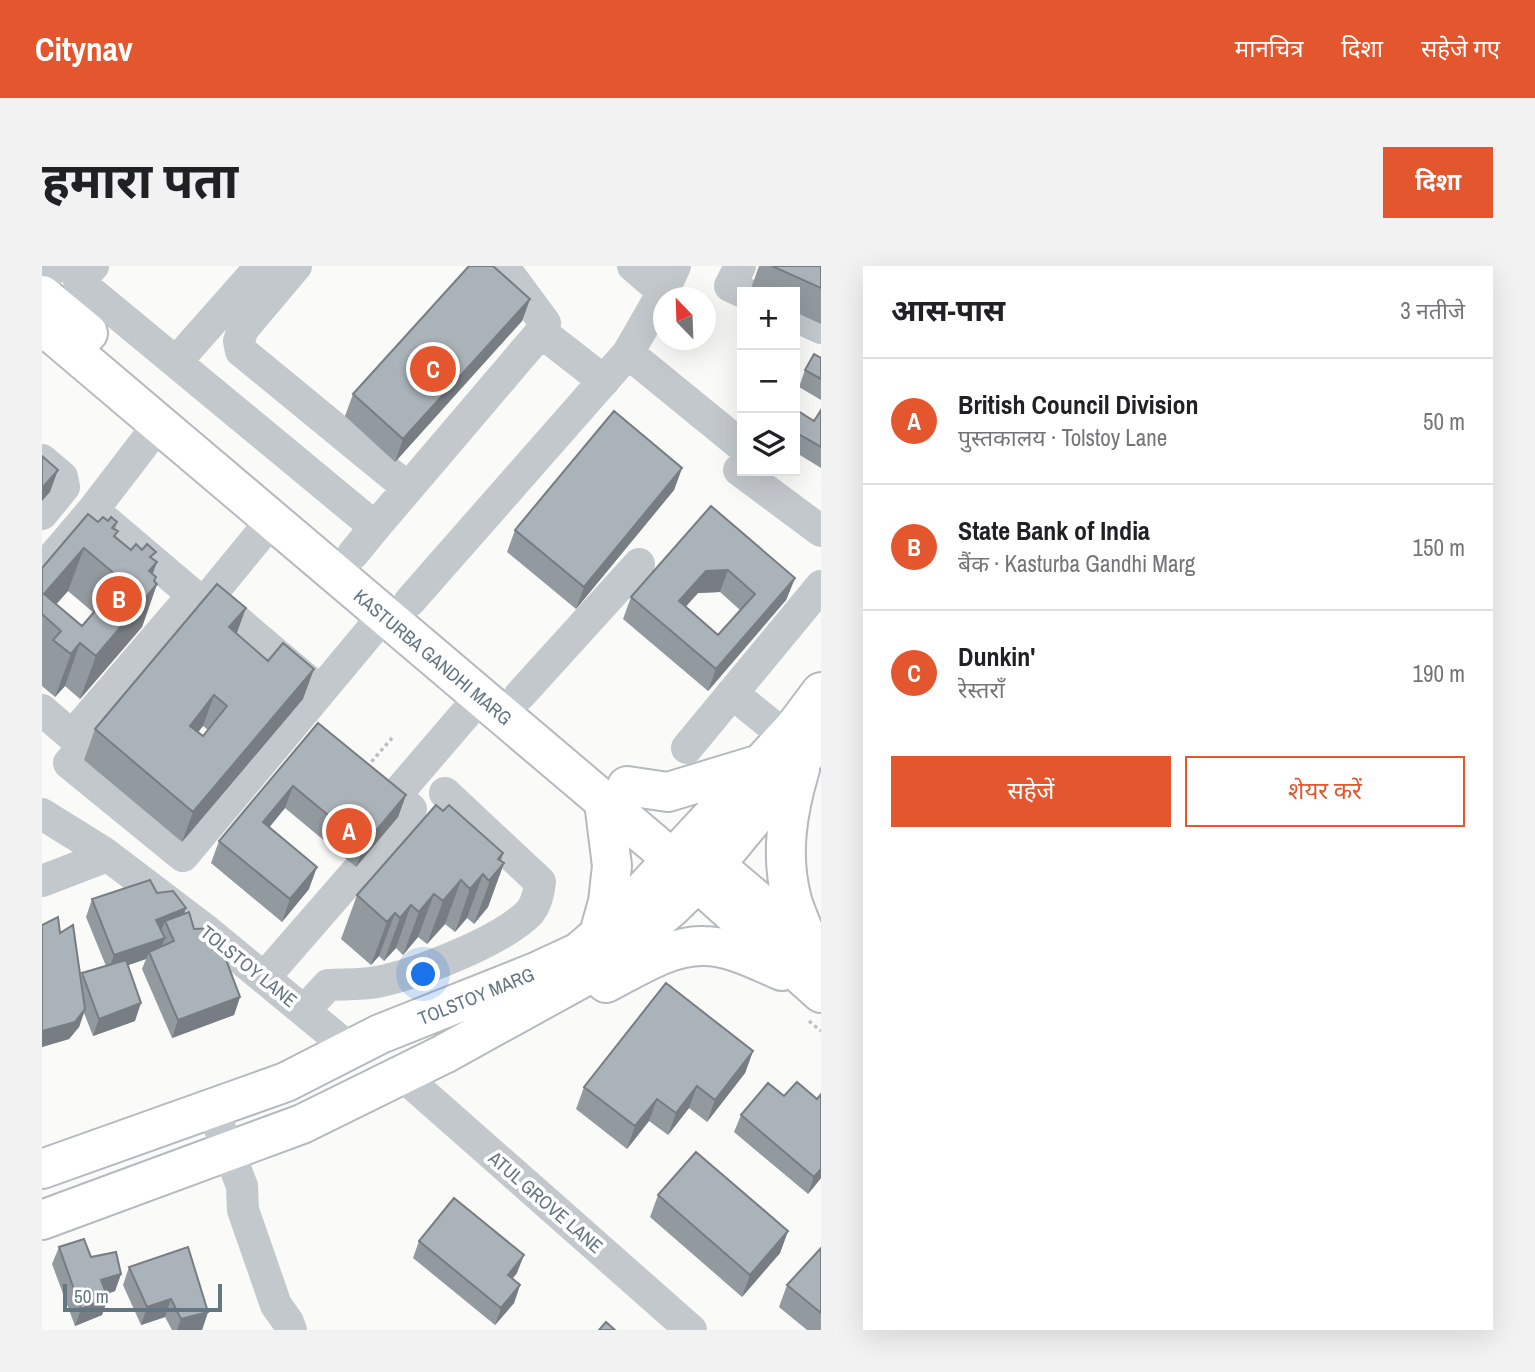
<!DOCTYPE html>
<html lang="hi">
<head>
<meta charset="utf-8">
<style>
	body { margin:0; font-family:"Archivo Narrow","Noto Sans Devanagari",sans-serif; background:#f2f2f2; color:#202124 }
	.controls { position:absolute; right:21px; top:21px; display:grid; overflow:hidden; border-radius:0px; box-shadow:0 7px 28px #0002 }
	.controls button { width:63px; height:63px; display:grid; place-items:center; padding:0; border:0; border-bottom:2px solid #e0e0e0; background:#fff; color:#202124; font:35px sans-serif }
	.compass { position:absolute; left:611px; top:21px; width:63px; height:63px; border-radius:50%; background:#fff; box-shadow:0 7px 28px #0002; rotate:337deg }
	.scale { position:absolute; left:21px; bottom:18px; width:159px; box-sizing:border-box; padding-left:7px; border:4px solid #657683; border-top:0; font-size:19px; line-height:24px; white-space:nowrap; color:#657683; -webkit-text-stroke:5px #fff; paint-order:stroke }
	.you { position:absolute; left:382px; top:709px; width:24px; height:24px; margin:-18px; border:5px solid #fff; border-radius:50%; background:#1a73e8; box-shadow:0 0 0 10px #1a73e833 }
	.badge { display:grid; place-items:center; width:46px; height:46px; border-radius:50%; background:#e4572e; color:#fff; font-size:23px; font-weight:700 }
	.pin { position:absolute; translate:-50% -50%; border:4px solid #fff; box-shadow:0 2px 7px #0006 }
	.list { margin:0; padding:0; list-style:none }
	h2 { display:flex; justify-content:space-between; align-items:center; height:91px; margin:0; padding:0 28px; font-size:30px }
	h2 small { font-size:23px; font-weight:400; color:#757577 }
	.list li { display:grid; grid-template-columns:46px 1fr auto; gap:21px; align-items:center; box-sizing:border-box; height:126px; padding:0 28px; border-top:2px solid #e0e0e0 }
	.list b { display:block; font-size:26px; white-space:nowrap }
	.list p { margin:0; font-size:23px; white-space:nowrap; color:#757577 }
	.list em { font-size:23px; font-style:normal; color:#757577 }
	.actions { display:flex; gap:14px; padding:21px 28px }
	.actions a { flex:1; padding:16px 0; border:2px solid #e4572e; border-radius:0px; text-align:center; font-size:24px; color:#e4572e }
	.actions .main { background:#e4572e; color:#fff }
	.icon { flex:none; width:38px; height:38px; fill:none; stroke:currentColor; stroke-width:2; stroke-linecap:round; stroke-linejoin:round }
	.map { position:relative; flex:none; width:779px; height:1064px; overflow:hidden; border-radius:0px }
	header { display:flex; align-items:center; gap:42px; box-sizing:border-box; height:98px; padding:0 35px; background:#e4572e; color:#fff }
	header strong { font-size:33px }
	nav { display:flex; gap:38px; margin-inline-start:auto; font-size:24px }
	.intro { display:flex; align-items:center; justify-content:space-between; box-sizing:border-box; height:168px; padding:0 42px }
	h1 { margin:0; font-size:49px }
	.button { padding:18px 32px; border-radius:0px; background:#e4572e; color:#fff; font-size:24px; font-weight:700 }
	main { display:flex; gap:42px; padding:0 42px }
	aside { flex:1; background:#fff; border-radius:0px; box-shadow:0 7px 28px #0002 }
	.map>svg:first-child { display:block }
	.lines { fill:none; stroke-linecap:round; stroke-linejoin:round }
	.major-casing { stroke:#b5babe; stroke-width:42 }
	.path { stroke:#bbbfc2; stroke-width:3.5; stroke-dasharray:3.5 3.5; stroke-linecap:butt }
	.minor { stroke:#c3c8cc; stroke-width:32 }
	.major { stroke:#fff; stroke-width:38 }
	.wall { fill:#929a9f; fill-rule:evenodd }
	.shaded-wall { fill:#777d82 }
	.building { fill:#aab3b9; stroke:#777d82; stroke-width:2; fill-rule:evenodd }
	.labels { text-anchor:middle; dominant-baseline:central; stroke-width:7; stroke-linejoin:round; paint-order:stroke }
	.street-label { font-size:19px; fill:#657683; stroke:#fff }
</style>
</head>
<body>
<header>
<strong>Citynav</strong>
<nav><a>मानचित्र</a><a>दिशा</a><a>सहेजे गए</a></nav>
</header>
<div class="intro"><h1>हमारा पता</h1><a class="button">दिशा</a></div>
<main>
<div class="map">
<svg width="779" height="1064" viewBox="0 0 779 1064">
	<rect width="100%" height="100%" fill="#fafaf8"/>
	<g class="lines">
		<g class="major-casing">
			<path id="major" d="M0 29 46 67
				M0 59 629 592 779 727
				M758 503C745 546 738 590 750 634 754 648 761 662 766 676
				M585 520 626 526 715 499
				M679 604 779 688
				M557 668 566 636 570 600 562 536
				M564 717C594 702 627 679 662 680 689 680 716 695 740 705
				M0 903 244 816 338 768 494 706 537 686 573 655 752 462 779 426
				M0 954 260 858 402 788 549 707 629 642 673 599 779 470"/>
		</g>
		<path class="path" d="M325 501 350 472
			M767 755 779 765"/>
		<path class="minor" d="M51 0 37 16 333 261 311 288
			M254 0 201 63 197 75 199 85 366 222
			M591 0 621 26 633 0
			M698 0 688 20 701 26
			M0 15 13 0
			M753 50 779 62
			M499 66 562 115
			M586 87 621 26
			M134 96 219 0
			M0 194 20 211 22 221 0 248
			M697 204 779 265
			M51 244 117 158
			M333 261 499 66 503 57 461 0
			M0 304 51 244 151 329 30 470 0 444
			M167 331 265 414
			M368 335 586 87 700 180
			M149 353 230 254
			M690 427 744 471
			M478 429 597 298
			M77 438 27 497 141 590 342 349
			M645 482 779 320
			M0 548 61 586 165 665 308 783
			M0 615 65 590
			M222 712 369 543 353 530 438 431
			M262 745 286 719C302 718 319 719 335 716 375 708 460 675 488 646 495 637 497 626 498 616L403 527
			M359 808 649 1064
			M170 842 200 920 201 944 234 1039 246 1056 249 1064"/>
		<use href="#major" class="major"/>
	</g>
	<path class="wall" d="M717 0H779V58L753 46V26L708 25Z
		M488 33 480 55 353 196 303 150 311 128Z
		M779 92V134L757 121 763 104Z
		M753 143 772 155 779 143V202L753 186Z
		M640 202 632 224 534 343 465 286 473 264Z
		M669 240 753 312 744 334 666 425 581 353 589 331ZM678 326 698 344 676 369 644 340 656 327Z
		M66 255 75 256 73 263 74 271 89 284 111 293V308L113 316 115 318 100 361 38 433 23 420 13 431 0 420V302ZM26 325 52 347 40 360 14 338Z
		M195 368 261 433 140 576 42 494 53 463ZM161 460 166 464 161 470 156 466Z
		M276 457 364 529 356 551 314 601 243 542 227 561 267 623 240 656 169 597 177 575Z
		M401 545 461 587 459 594 462 597 446 641 432 658 425 652 413 666 403 658 385 678 376 671 361 689 354 682 342 695 337 690 329 699 299 673 315 629Z
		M115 627 142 648 198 731 192 749 130 772 100 703 104 693 86 699 93 755 51 770 42 747 37 761 27 773 0 781V659L18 667 39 711 40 707 64 700 44 651 50 633Z
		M711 785 703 807 665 856 647 842 626 869 607 855 585 883 534 843 542 821Z
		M742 830 775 833 779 912 766 928 692 866 699 849Z
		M616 929 746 965 738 987 700 1031 608 951Z
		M377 975 475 1007 470 1013 478 1019 472 1037 453 1059 371 992Z
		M17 981 49 991 79 1008 73 1025 64 1028 60 1049 33 1060 10 998Z
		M779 982V1064H765L737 1041 745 1019Z
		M87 1001 166 1046 160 1064H130L123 1051 99 1059 81 1019Z"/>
	<path class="shaded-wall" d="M488 33 480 55 353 196 361 173Z
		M640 202 632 224 534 343 542 321Z
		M16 204 8 226 0 235V222Z
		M42 282 26 325 3 351 2 328Z
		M115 296 101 335 114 311 109 325 115 318 100 361 38 433 54 390 107 305Z
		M686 304 678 326 656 327 629 357 637 335 664 305Z
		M753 312 744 334 666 425 674 403Z
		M204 342 193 372 187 361Z
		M38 377 23 420 13 431 29 388Z
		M272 403 261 433 140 576 151 546Z
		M172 429 161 460 137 490 148 460Z
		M251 520 243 542 213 579 221 556Z
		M364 529 356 551 314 601 322 579Z
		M461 587 454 607 462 597 446 641 432 658 456 593Z
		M275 601 267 623 240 656 248 633Z
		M441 608 425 652 413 666 428 623Z
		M419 614 403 658 385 678 401 635Z
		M392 628 376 671 361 689 377 646Z
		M369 639 354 682 342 695 358 652Z
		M144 642 138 659 123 655 118 667 114 654Z
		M353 647 337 690 329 699 345 656Z
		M123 672 116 689 107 686 104 693 66 706 72 689Z
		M198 731 192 749 130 772 136 754Z
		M99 737 93 755 51 770 57 753Z
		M43 743 37 761 27 773 0 781V765Z
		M711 785 703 807 665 856 673 834Z
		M655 820 647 842 626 869 634 847Z
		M615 833 607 855 585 883 593 860Z
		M779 903V912L766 928 772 911Z
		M746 965 738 987 700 1031 708 1009Z
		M482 989 475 1007 459 1026 466 1009Z
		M79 1008 73 1025 53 1032 59 1014Z
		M478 1019 472 1037 453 1059 459 1042Z
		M66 1032 60 1049 33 1060 39 1043Z
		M129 1033 123 1051 99 1059 105 1041Z
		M166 1046 160 1064H135L139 1053Z"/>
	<path class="building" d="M427 0H451L488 33 361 173 311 128Z
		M730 0H779V22Z
		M772 88 779 92V113L763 104Z
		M753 143 772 155 779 144V181L753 166Z
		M572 145 640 202 542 321 473 264Z
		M0 190 16 204 0 222Z
		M669 240 753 312 674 403 589 331ZM686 304 713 328 676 369 637 335 664 305Z
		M46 248 56 256 61 251 66 255 69 251 75 256 70 262 76 265 72 270 89 284 94 278 100 284 105 278 114 286 108 291 115 296 107 305 114 311 112 315 115 318 54 390 38 377 29 388 11 374 19 365 0 348V302ZM42 282 80 314 40 360 2 328Z
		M175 318 204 342 187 361 226 395 241 377 272 403 151 546 53 463ZM172 429 185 440 161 470 148 460Z
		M276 457 364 529 322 579 251 520 221 556 275 601 248 633 177 575Z
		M394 539 401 545 407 539 461 587 456 593 462 597 447 615 441 608 428 623 419 614 401 635 392 628 377 646 369 639 358 652 353 647 345 656 315 629Z
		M108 614 115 627 131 625 144 642 114 654 123 672 72 689 50 633Z
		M147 646 152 663 172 662 198 731 136 754 107 686 132 675 123 655Z
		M16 651 18 667 31 659 43 743 33 756 0 765V659Z
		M84 694 99 737 57 753 40 707Z
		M624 717 711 785 673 834 655 820 634 847 615 833 593 860 542 821Z
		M755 816 775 833 779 828V903L772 911 699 849 726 817 742 830Z
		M654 886 746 965 708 1009 616 929Z
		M412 932 482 989 466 1009 478 1019 459 1042 377 975Z
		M42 973 49 991 74 986 79 1008 59 1014 66 1032 39 1043 17 981Z
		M146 981 166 1046 139 1053 129 1033 105 1041 87 1001Z
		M779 982V1047L745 1019Z
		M564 1056 573 1064H557Z"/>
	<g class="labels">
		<g class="street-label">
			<text transform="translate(391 391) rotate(40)">KASTURBA GANDHI MARG</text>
			<text transform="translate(207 700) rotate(39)">TOLSTOY LANE</text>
			<text transform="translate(434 730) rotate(-22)">TOLSTOY MARG</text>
			<text transform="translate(504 936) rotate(41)">ATUL GROVE LANE</text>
		</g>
	</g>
</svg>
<div class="controls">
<button>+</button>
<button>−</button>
<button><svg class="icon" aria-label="layers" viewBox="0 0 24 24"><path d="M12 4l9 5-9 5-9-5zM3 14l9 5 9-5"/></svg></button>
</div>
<svg class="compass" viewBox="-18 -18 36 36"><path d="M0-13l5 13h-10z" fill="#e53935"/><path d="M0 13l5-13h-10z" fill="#757577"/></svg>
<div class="scale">50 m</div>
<div class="you"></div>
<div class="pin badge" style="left:307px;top:565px">A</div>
<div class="pin badge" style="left:77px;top:333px">B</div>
<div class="pin badge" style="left:391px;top:103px">C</div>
</div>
<aside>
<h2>आस-पास<small>3 नतीजे</small></h2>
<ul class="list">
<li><span class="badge">A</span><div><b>British Council Division</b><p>पुस्तकालय · Tolstoy Lane</p></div><em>50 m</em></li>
<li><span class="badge">B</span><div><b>State Bank of India</b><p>बैंक · Kasturba Gandhi Marg</p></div><em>150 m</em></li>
<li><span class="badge">C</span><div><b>Dunkin'</b><p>रेस्तराँ</p></div><em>190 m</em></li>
</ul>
<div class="actions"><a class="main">सहेजें</a><a>शेयर करें</a></div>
</aside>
</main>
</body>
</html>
